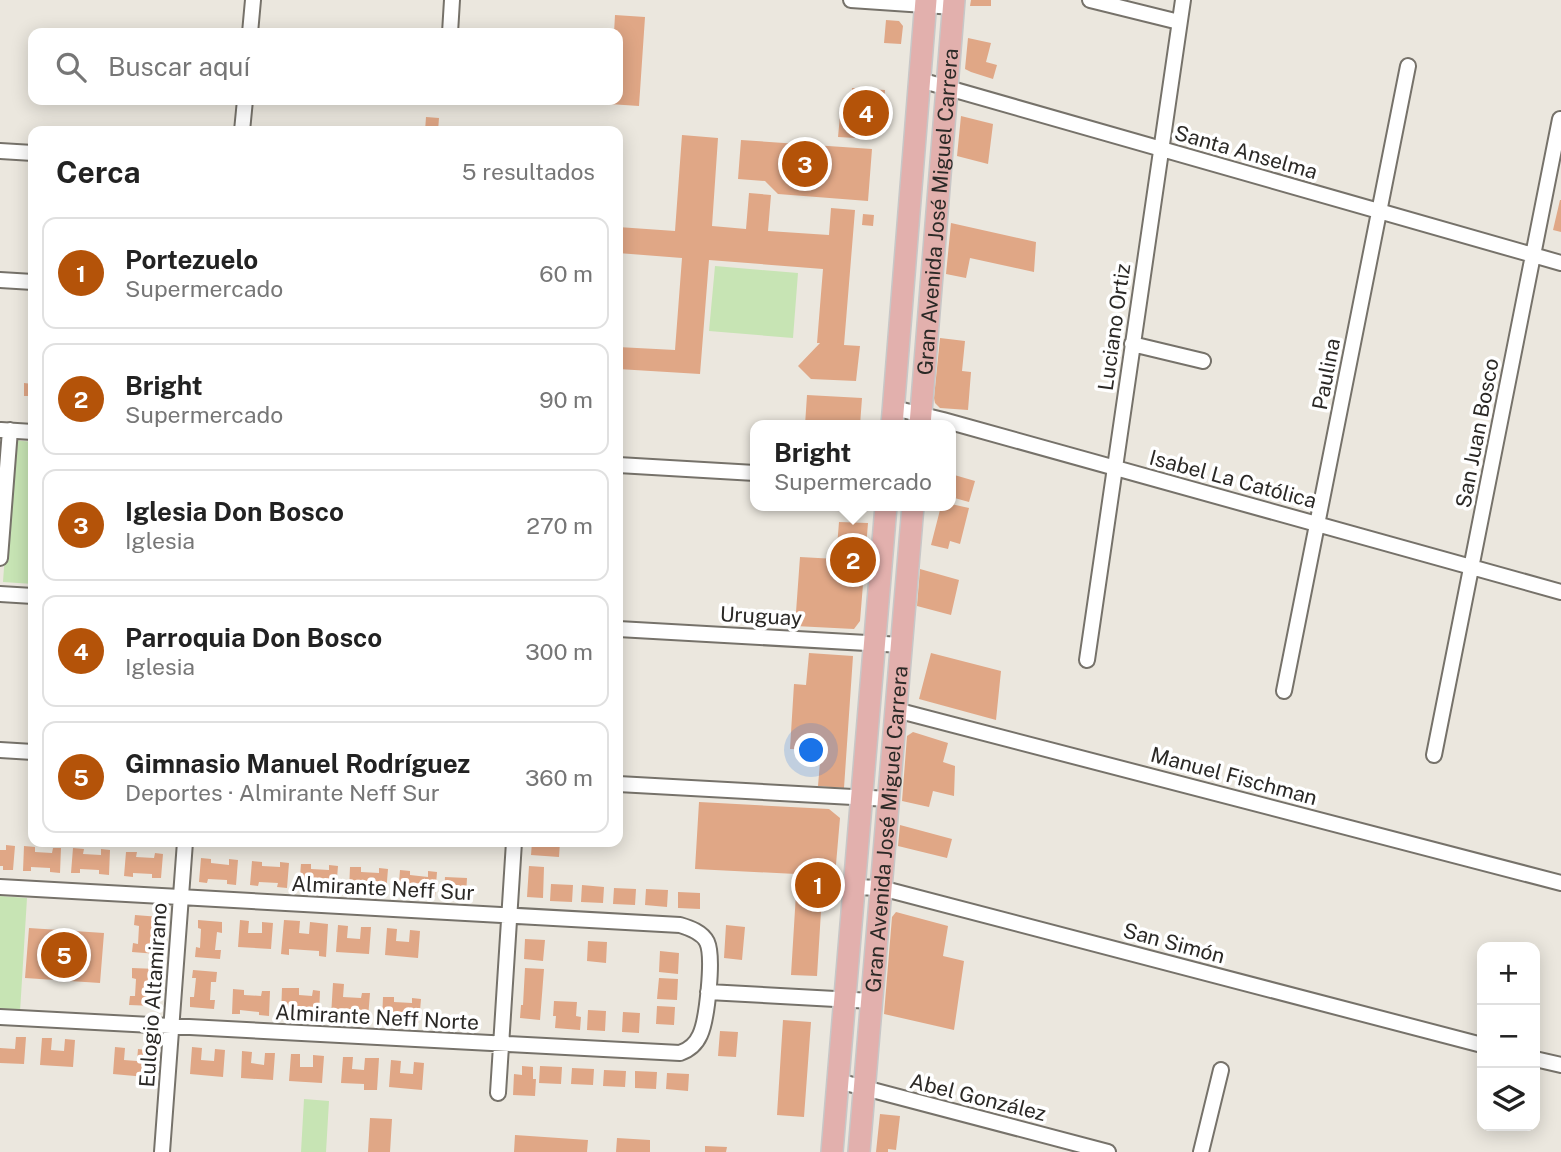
<!DOCTYPE html>
<html lang="es">
<head>
<meta charset="utf-8">
<style>
	body { margin:0; font-family:"Public Sans",sans-serif; background:#f2f2f2; color:#222 }
	.controls { position:absolute; right:21px; bottom:21px; display:grid; overflow:hidden; border-radius:14px; box-shadow:0 4px 18px #0003 }
	.controls button { width:63px; height:63px; display:grid; place-items:center; padding:0; border:0; border-bottom:2px solid #e0e0e0; background:#fff; color:#222; font:35px sans-serif }
	.you { position:absolute; left:812px; top:751px; width:24px; height:24px; margin:-18px; border:5px solid #fff; border-radius:50%; background:#1a73e8; box-shadow:0 0 0 10px #1a73e833 }
	.badge { display:grid; place-items:center; width:46px; height:46px; border-radius:50%; background:#b45309; color:#fff; font-size:23px; font-weight:700 }
	.pin { position:absolute; translate:-50% -50%; border:4px solid #fff; box-shadow:0 2px 7px #0006 }
	.popup { position:absolute; left:750px; top:420px; width:206px; height:91px; box-sizing:border-box; display:grid; place-content:center; border-radius:14px; background:#fff; filter:drop-shadow(0 2px 5px #0005); font-size:23px; white-space:nowrap; color:#767676 }
	.popup b { font-size:26px; color:#222 }
	.popup::after { content:''; position:absolute; left:50%; top:100%; margin-left:-14px; border:14px solid transparent; border-top-color:#fff }
	.list { margin:0; padding:0; list-style:none }
	h2 { display:flex; justify-content:space-between; align-items:center; height:91px; margin:0; padding:0 28px; font-size:30px }
	h2 small { font-size:23px; font-weight:400; color:#767676 }
	.list li { display:grid; grid-template-columns:46px 1fr auto; gap:21px; align-items:center; box-sizing:border-box; height:112px; margin:0 14px 14px; padding:0 14px; border:2px solid #e0e0e0; border-radius:14px }
	.list b { display:block; font-size:26px; white-space:nowrap }
	.list p { margin:0; font-size:23px; white-space:nowrap; color:#767676 }
	.list em { font-size:23px; font-style:normal; color:#767676 }
	.icon { flex:none; width:38px; height:38px; fill:none; stroke:currentColor; stroke-width:2; stroke-linecap:round; stroke-linejoin:round }
	.map { position:relative; flex:none; width:1561px; height:1152px; overflow:hidden }
	.search { position:absolute; background:#fff; box-shadow:0 4px 18px #0003; left:28px; top:28px; width:595px; height:77px; display:flex; align-items:center; gap:18px; box-sizing:border-box; padding:0 24px; border-radius:14px; color:#767676; font-size:26px }
	.panel { position:absolute; background:#fff; box-shadow:0 4px 18px #0003; left:28px; top:126px; width:595px; height:721px; border-radius:14px }
	.map>svg:first-child { display:block }
	.green { fill:#c7e4b4 }
	.building { fill:#e0a786 }
	.lines { fill:none; stroke-linecap:round; stroke-linejoin:round }
	.street-casing { stroke:#76726a; stroke-width:18 }
	.primary-casing { stroke:#c8c7c7; stroke-width:24 }
	.street { stroke:#fff; stroke-width:14 }
	.primary { stroke:#e2b0ad; stroke-width:21 }
	.labels { text-anchor:middle; dominant-baseline:central; stroke-width:7; stroke-linejoin:round; paint-order:stroke }
	.street-label { font-size:21px; fill:#2b2926; stroke:#fff }
</style>
</head>
<body>
<div class="map">
<svg width="1561" height="1152" viewBox="0 0 1561 1152">
	<rect width="100%" height="100%" fill="#ebe7de"/>
	<path class="green" d="M715 266 798 273 793 338 709 331Z
		M13 440 33 442V584L3 582Z
		M0 896 27 898 20 1012 0 1010Z
		M304 1099 329 1101 326 1152H301Z"/>
	<path class="building" d="M971 0H991V6H970Z
		M615 15 645 17 639 106 609 104V100H618V33H614Z
		M886 20 899 21 903 26 901 44 884 43Z
		M968 38 991 43 986 62 997 65 993 79 971 72 965 69Z
		M852 88 885 90 884 110H876L874 139 838 137 840 116 857 117 858 109H851Z
		M961 116 993 124 988 164 957 156Z
		M426 117 439 118 438 131H425Z
		M682 135 718 138 712 226 746 229 749 193 771 195 768 231 829 235 831 208 855 210 844 345 860 346 856 381 811 379 798 366 820 343H817L823 269 709 260 700 374 618 369V347L675 350 682 258 618 253V227L675 231Z
		M741 140 872 149 868 201 778 194 765 181 738 179Z
		M1560 200H1561V232L1553 230Z
		M863 214 874 215 873 226 862 225Z
		M951 223 1036 242 1034 272 970 258 966 278 946 274Z
		M940 338 965 341 962 371 971 372 968 410 940 408 935 403 934 398Z
		M24 383 33 384V396H24Z
		M807 395 862 398 860 425H805Z
		M951 474 975 481 969 502 951 497Z
		M951 504 969 508 960 544 950 541 948 549 931 545 941 506H951Z
		M839 522 868 523 860 621 854 629 795 626 800 557 836 559Z
		M920 569 959 580 951 615 917 606Z
		M809 653 853 656 844 788 818 786 821 750 790 749 794 684 806 685Z
		M931 653 1001 671 996 720 919 699Z
		M913 732 948 743 943 762 955 766 954 796 933 791 929 807 902 801 907 736Z
		M699 802 829 809 840 818 835 876 695 869Z
		M900 825 952 839 947 858 898 846Z
		M532 842H560L559 857 531 855Z
		M6 845 15 846 13 870H3V866H0V850H6Z
		M24 846 35 847V852L52 853 53 848H61L60 873 50 872V868L31 867V871H23Z
		M73 848 84 849 83 854 101 855V849L110 850 109 875 99 874V870L80 869V873H71Z
		M126 852H137L136 857 154 858 155 853 163 854 161 878H152V874L133 873V877L124 876Z
		M201 858 211 859V863L229 865V859L238 860 236 885 227 884V880L208 879 207 883 199 882Z
		M252 861 262 862V866L280 867V862L289 863 287 888 277 887 278 883 259 882 258 886 250 885Z
		M301 864H311V869L329 870V865L338 866 336 890H326L327 886 308 885 307 888H299Z
		M529 866 544 867 543 898 527 897Z
		M350 867H361V872L379 873V868L388 869 386 893H376L377 889 357 888V892L349 891Z
		M400 870 410 871V875L428 877V871L437 872 435 897 426 896V892L407 891 406 895 398 894Z
		M445 877 467 878 466 895 444 893Z
		M797 877 823 879 817 976 791 975Z
		M551 884 573 885 572 902 550 901Z
		M582 885 604 887 603 903 581 902Z
		M614 888 636 889 635 905 613 904Z
		M646 889 668 890 667 907 645 905Z
		M678 892 700 893V909L678 908Z
		M896 912 948 926 943 956 964 961 954 1030 884 1014 892 917Z
		M135 915 160 917 159 925H155L154 944H157V954L132 952 133 943 138 944 139 926 134 925Z
		M198 920 222 922V933L217 932 215 950H221L220 959 195 957 196 947 200 948 201 929 198 928Z
		M240 920 249 921 248 933H262V922L273 923 271 949 238 947Z
		M284 920 300 921 299 933 309 934 310 922 328 924 326 957 319 956V951L289 949V955L281 954Z
		M338 925 348 926 347 938 360 939 361 927H371L369 954 336 952Z
		M726 925 745 927 742 960 724 958Z
		M29 928 104 933 100 983 25 978Z
		M387 928 397 929 396 941 409 942 410 930 420 931 418 958 385 955Z
		M525 939 545 940 543 961 524 959Z
		M588 941 607 942 606 963 587 961Z
		M660 951 679 953 678 974 659 972Z
		M132 968 157 969 156 978 152 977 151 996 155 997 154 1006 129 1005 130 996H135L136 979 132 978Z
		M525 968 544 969 540 1020 520 1018 521 1005H523Z
		M193 970 217 972 216 982H211L210 1000H215L214 1009 190 1007V997H194L196 978H192Z
		M659 978 678 979 677 1000 657 999Z
		M333 983 344 984 343 997 361 998 362 993H370L368 1018 359 1017V1013L340 1012V1016H331Z
		M282 988H299V995L312 996 313 990 320 991 319 1015H309V1011L291 1010V1014H281Z
		M233 989 244 990V995L261 996 262 991H270L269 1016 259 1015V1012L240 1010V1014H232Z
		M383 997H394V1002L412 1003V998L421 999 419 1023H409V1019L390 1018V1021H382Z
		M554 1001 577 1002 576 1016 581 1017 580 1030 555 1028 556 1016H553Z
		M657 1006 675 1007 674 1025 656 1024Z
		M588 1010 606 1011 605 1031 587 1030Z
		M623 1012 640 1013 639 1033 622 1032Z
		M783 1020 811 1022 804 1117 777 1115Z
		M720 1031 738 1032 736 1057 718 1056Z
		M16 1037H26L24 1064 0 1063V1048L15 1049Z
		M42 1038H52L51 1050 64 1051 65 1039 75 1040 73 1067 40 1065Z
		M115 1047 125 1048 124 1060 137 1061 138 1049 148 1050 146 1077 113 1074Z
		M192 1047 202 1048 201 1060 214 1061 215 1049 225 1050 223 1077 190 1074Z
		M242 1051 252 1052 251 1063 264 1065 265 1053H275L273 1080 241 1078Z
		M291 1054H300V1067H313V1055L324 1056 322 1083 289 1081Z
		M343 1057H353L352 1069 364 1070 365 1058H379L377 1090H364V1084L341 1083Z
		M391 1060 401 1061 400 1073 413 1074 414 1062 424 1063 422 1090 389 1087Z
		M522 1066 533 1067V1079H536L535 1096 513 1095 514 1074 522 1075Z
		M540 1066 562 1067 561 1084 539 1083Z
		M572 1068 594 1069 593 1085 571 1084Z
		M604 1070 626 1071 625 1087 603 1086Z
		M635 1071 657 1072 656 1089 635 1088Z
		M667 1073 689 1074 688 1091 666 1089Z
		M880 1114 900 1116 896 1150 888 1149V1152H876Z
		M370 1118 392 1119 390 1152H368Z
		M515 1135 588 1140 587 1152H514Z
		M617 1138 650 1140V1152H616Z
		M705 1146 727 1147 726 1152H705Z"/>
	<g class="lines">
		<g class="street-casing">
			<path id="street" d="M851 0 954 7
				M1090 0 1179 22
				M250 33 253 0
				M450 33 452 0
				M920 80 1561 263
				M242 131 245 100
				M0 151 33 153
				M0 280 33 282
				M1132 344 1203 361
				M894 408 943 420 1561 592
				M1 430 33 432
				M618 465 755 473
				M0 558 10 430
				M0 594 33 596
				M618 629 902 645
				M1087 660 1183 0
				M1284 691 1408 66
				M896 710 1561 883
				M0 750 33 752
				M1434 755 1560 119
				M618 784 889 799
				M0 887 680 925C690 928 702 932 707 942 714 957 707 1020 700 1035 696 1044 689 1050 680 1053L0 1017
				M854 887 881 888 1482 1045
				M708 992 872 1001
				M1535 1059 1561 1065
				M838 1081 1108 1152
				M498 1093 514 842
				M162 1152 185 842
				M1201 1152 1221 1070"/>
		</g>
		<g class="primary-casing">
			<g id="primary">
				<path d="M892 425 926 0"/>
				<path id="s1" d="M920 425 954 0"/>
				<path d="M832 1152 886 506"/>
				<path id="s2" d="M859 1152 913 506"/>
			</g>
		</g>
		<use href="#street" class="street"/>
		<use href="#primary" class="primary"/>
	</g>
	<g class="labels">
		<g class="street-label">
			<text transform="translate(1246 152) rotate(16)">Santa Anselma</text>
			<text stroke="none"><textPath href="#s1" startOffset="214">Gran Avenida José Miguel Carrera</textPath></text>
			<text transform="translate(1114 327) rotate(-82)">Luciano Ortiz</text>
			<text transform="translate(1326 374) rotate(-79)">Paulina</text>
			<text transform="translate(1477 433) rotate(-79)">San Juan Bosco</text>
			<text transform="translate(1233 479) rotate(15)">Isabel La Católica</text>
			<text transform="translate(761 616) rotate(3)">Uruguay</text>
			<text transform="translate(1234 776) rotate(15)">Manuel Fischman</text>
			<text stroke="none"><textPath href="#s2" startOffset="324">Gran Avenida José Miguel Carrera</textPath></text>
			<text transform="translate(383 888) rotate(3)">Almirante Neff Sur</text>
			<text transform="translate(1174 943) rotate(15)">San Simón</text>
			<text transform="translate(153 995) rotate(-86)">Eulogio Altamirano</text>
			<text transform="translate(377 1017) rotate(3)">Almirante Neff Norte</text>
			<text transform="translate(978 1097) rotate(14)">Abel González</text>
		</g>
	</g>
</svg>
<div class="controls">
<button>+</button>
<button>−</button>
<button><svg class="icon" aria-label="layers" viewBox="0 0 24 24"><path d="M12 4l9 5-9 5-9-5zM3 14l9 5 9-5"/></svg></button>
</div>
<div class="you"></div>
<div class="pin badge" style="left:818px;top:885px">1</div>
<div class="pin badge" style="left:853px;top:560px">2</div>
<div class="popup"><b>Bright</b>Supermercado</div>
<div class="pin badge" style="left:805px;top:164px">3</div>
<div class="pin badge" style="left:866px;top:113px">4</div>
<div class="pin badge" style="left:64px;top:955px">5</div>
<div class="search"><svg class="icon" aria-label="search" viewBox="0 0 24 24"><circle cx="10" cy="10" r="6"/><path d="M15 15l6 6"/></svg>Buscar aquí</div>
<section class="panel">
<h2>Cerca<small>5 resultados</small></h2>
<ul class="list">
<li><span class="badge">1</span><div><b>Portezuelo</b><p>Supermercado</p></div><em>60 m</em></li>
<li><span class="badge">2</span><div><b>Bright</b><p>Supermercado</p></div><em>90 m</em></li>
<li><span class="badge">3</span><div><b>Iglesia Don Bosco</b><p>Iglesia</p></div><em>270 m</em></li>
<li><span class="badge">4</span><div><b>Parroquia Don Bosco</b><p>Iglesia</p></div><em>300 m</em></li>
<li><span class="badge">5</span><div><b>Gimnasio Manuel Rodríguez</b><p>Deportes · Almirante Neff Sur</p></div><em>360 m</em></li>
</ul>
</section>
</div>
</body>
</html>
